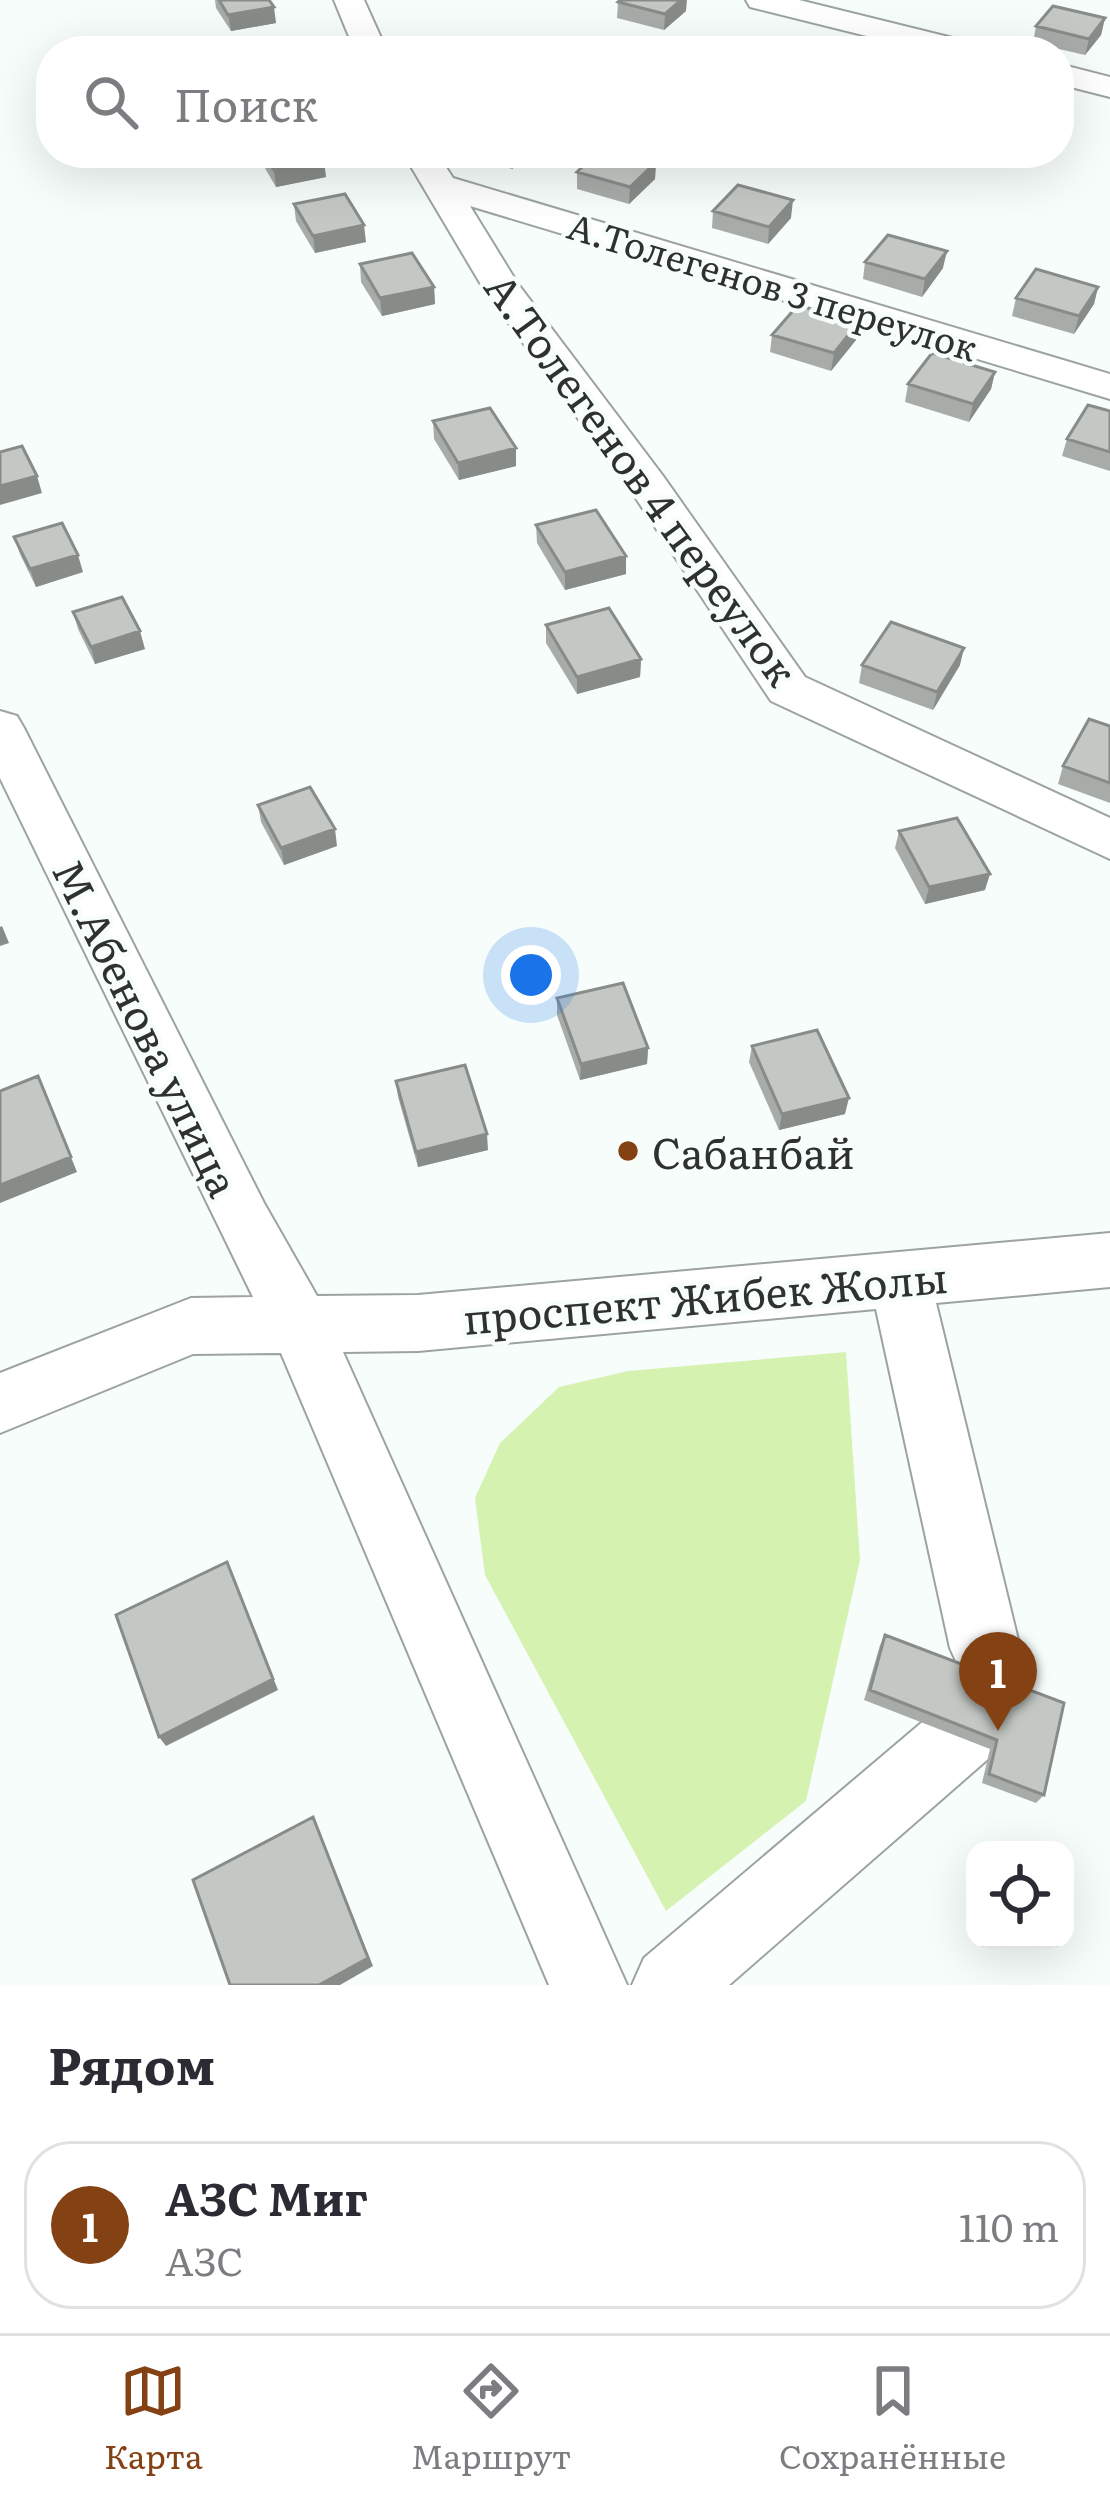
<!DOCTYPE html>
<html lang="ru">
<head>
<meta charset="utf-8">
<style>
	body { margin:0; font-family:Literata,serif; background:#f7f7f7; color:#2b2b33 }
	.controls { position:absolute; right:36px; bottom:36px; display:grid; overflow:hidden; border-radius:24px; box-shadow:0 12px 48px #0002 }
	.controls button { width:108px; height:108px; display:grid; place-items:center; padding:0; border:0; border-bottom:3px solid #e1e1e2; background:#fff; color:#2b2b33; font:60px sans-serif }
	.you { position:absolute; left:531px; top:975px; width:42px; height:42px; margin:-30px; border:9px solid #fff; border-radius:50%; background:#1a73e8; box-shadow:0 0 0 18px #1a73e833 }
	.badge { display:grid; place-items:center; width:78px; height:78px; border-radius:50%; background:#844113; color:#fff; font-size:39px; font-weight:700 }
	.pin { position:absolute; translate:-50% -99px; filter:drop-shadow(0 3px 6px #0008) }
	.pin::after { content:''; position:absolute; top:63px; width:42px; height:36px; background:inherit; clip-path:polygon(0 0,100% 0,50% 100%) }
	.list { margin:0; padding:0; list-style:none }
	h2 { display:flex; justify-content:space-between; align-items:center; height:156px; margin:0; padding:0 48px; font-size:51px }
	h2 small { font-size:39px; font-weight:400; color:#7c7c81 }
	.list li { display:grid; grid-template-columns:78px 1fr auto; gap:36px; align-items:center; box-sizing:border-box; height:168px; margin:0 24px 24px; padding:0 24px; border:3px solid #e1e1e2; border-radius:48px }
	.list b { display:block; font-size:45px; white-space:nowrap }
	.list p { margin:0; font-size:39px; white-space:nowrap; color:#7c7c81 }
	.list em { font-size:39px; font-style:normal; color:#7c7c81 }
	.icon { flex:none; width:66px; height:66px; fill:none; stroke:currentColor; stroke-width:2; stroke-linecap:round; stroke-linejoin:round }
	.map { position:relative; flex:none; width:1110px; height:1985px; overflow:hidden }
	.search { position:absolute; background:#fff; box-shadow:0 12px 48px #0002; left:36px; right:36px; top:36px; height:132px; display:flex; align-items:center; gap:30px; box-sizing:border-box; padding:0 42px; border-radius:48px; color:#7c7c81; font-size:45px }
	.sheet { height:348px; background:#fff }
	nav { display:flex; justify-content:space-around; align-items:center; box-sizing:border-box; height:168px; border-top:3px solid #e1e1e2; background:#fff; font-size:33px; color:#7c7c81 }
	nav a { display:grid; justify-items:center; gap:6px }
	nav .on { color:#844113 }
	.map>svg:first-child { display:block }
	.green { fill:#d6f2b1 }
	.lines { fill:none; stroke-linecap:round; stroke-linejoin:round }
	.minor-casing { stroke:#9ca3a1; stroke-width:4 }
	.minor { fill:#fff; fill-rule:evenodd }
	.wall { fill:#a8aca9 }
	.shaded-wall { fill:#888c89 }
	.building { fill:#c3c8c4; stroke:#888c89; stroke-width:3 }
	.poi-dot { fill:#844113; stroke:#f6fdfb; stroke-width:4.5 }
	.labels { text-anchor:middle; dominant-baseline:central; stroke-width:9; stroke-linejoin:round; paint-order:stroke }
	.far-street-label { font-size:36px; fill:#2f3131; stroke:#f6fdfb }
	.street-label { font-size:42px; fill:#2f3131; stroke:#f6fdfb }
	.poi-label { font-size:42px; fill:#2f3131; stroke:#f6fdfb; text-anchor:start }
</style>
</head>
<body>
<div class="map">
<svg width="1110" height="1985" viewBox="0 0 1110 1985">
	<rect width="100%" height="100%" fill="#f6fdfb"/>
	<path class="green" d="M846 1352 860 1560 806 1801 666 1911 485 1575 475 1498 500 1443 559 1387 628 1371Z"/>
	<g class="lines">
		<g class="minor-casing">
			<path id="minor" d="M334 0H364L387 51H355Z
				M746 0H799L977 44 982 51H927L750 7Z
				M1059 64 1110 77V97L1059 84Z
				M403 153H437L453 178 1110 374V399L470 206 518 284 663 476 805 677 1110 818V859L771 701 633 494 483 288Z
				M0 711 17 716 24 728 264 1203 317 1296 418 1295 1110 1233V1287L936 1303 1020 1648 1009 1672 985 1683 961 1672 950 1648 876 1309 418 1351 343 1352 627 1985H549L281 1353 193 1354 0 1433V1373L191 1298 253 1297 0 778Z
				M971 1691 996 1702 1007 1727 996 1752 729 1985H632L644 1958 946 1702Z"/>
		</g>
		<use href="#minor" class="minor"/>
	</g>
	<path class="wall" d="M215 0H269L276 23 231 31 216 8Z
		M618 2 686 11 664 30 617 18Z
		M1105 18 1101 35 1085 55 1033 43 1036 26Z
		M258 153H319L326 177 276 187 259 158Z
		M462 153H530L512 169Z
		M656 162 655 179 629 204 577 189V172Z
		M294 204 366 242 315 253 296 221Z
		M713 211 791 218 768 244 712 228Z
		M865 262 943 268 922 297 863 279Z
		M360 264 434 287 435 304 382 316 361 282Z
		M1098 287 1094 304 1074 334 1012 316 1016 298Z
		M772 335 856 340 831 371 770 352Z
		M995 372 991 389 969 422 905 402 908 384Z
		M1110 411V471L1062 456 1067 439Z
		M433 421 516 448V466L459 480 434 439Z
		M536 525 626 556V574L565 590 537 543Z
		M14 537 83 572 36 587 20 554Z
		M73 612 145 649 95 664 78 629Z
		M546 625 641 659 640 677 577 694 546 643Z
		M862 665H960L933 710 859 683Z
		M1110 726V803L1058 784 1063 766Z
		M258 805 337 846 284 865 261 822Z
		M899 831 985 890 925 904 895 848Z
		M557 998 648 1048 647 1064 580 1080 557 1015Z
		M752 1046 845 1114 779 1130 749 1062Z
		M396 1081 488 1150 418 1167 398 1097Z
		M885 1635 1064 1703 1044 1795 1036 1803 982 1783 990 1749 864 1700 880 1645Z"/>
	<path class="shaded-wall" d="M681 0H687L686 11 664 30 665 14Z
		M274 7 276 23 231 31 228 15Z
		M1105 18 1101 35 1085 55 1089 39Z
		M512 153H530L512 169Z
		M324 160 326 177 276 187 274 170Z
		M656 162 655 179 629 204 630 187Z
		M793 200 791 218 768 244 769 227Z
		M364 225 366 242 315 253 313 236Z
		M947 251 943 268 922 297 925 279Z
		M434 287 435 304 382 316 380 298Z
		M1098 287 1094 304 1074 334 1079 316Z
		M858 323 856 340 831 371 834 353Z
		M995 372 991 389 969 422 973 404Z
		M516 448V466L459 480 458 463Z
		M37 476 42 493 0 505V486Z
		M78 555 83 572 36 587 30 569Z
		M626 556V574L565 590V572Z
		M140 631 145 649 95 664 91 647Z
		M964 648 960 665 933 710 937 692Z
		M641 659 640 677 577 694V677Z
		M335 829 337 846 284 865 281 848Z
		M990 874 985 890 925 904 929 887Z
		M2 926 9 943 0 946V927Z
		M648 1048 647 1064 580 1080 581 1064Z
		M38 1076 77 1172 0 1203V1185Z
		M849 1098 845 1114 779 1130 782 1114Z
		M487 1134 488 1150 418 1167 416 1152Z
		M227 1562 278 1690 166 1746 159 1737Z
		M313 1817 373 1966 340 1985H319Z"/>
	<path class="building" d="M219 0H269L274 7 228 15Z
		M620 0H681L665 14 618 2Z
		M1053 6 1105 18 1089 39 1036 26Z
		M264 153H319L324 160 274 170Z
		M597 153H622L656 162 630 187 577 172Z
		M738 185 793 200 769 227 713 211Z
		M345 194 364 225 313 236 294 204Z
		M888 235 947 251 925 279 865 262Z
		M412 253 434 287 380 298 360 264Z
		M1036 269 1098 287 1079 316 1016 298Z
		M798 305 858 323 834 353 772 335Z
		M932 353 995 372 973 404 908 384Z
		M1088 405 1110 411V452L1067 439Z
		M490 408 516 448 458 463 433 421Z
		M22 446 37 476 0 486V452Z
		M596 510 626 556 565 572 536 525Z
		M62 523 78 555 30 569 14 537Z
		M122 597 140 631 91 647 73 612Z
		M609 608 641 659 577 677 546 625Z
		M891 622 964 648 937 692 862 665Z
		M1089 719 1110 726V783L1063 766Z
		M310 787 335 829 281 848 258 805Z
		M957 818 990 874 929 887 899 831Z
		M623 983 648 1048 581 1064 557 998Z
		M817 1030 849 1098 782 1114 752 1046Z
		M465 1065 487 1134 416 1152 396 1081Z
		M38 1076 71 1157 0 1185V1091Z
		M227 1562 273 1679 159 1737 116 1615Z
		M885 1635 1064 1703 1044 1795 989 1774 997 1740 870 1690Z
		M313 1817 368 1958 319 1985H230L193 1880Z"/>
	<circle class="poi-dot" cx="628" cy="1151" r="12"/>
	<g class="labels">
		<g class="far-street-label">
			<text transform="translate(773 285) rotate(17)">А.Толегенов 3 переулок</text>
		</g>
		<g class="street-label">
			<text transform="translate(643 478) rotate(54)">А.Толегенов 4 переулок</text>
			<text transform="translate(148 1027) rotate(64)">М.Абенова улица</text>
			<text transform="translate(705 1296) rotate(-5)">проспект Жибек Жолы</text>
		</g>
		<g class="poi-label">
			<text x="652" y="1151">Сабанбай</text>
		</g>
	</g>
</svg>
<div class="controls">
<button><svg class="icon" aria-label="locate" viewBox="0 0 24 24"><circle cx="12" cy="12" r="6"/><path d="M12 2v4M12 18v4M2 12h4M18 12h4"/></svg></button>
</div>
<div class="you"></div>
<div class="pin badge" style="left:998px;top:1731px">1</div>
<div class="search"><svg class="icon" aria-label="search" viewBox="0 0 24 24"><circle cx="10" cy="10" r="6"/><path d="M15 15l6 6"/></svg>Поиск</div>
</div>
<section class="sheet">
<h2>Рядом<small></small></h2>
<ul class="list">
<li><span class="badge">1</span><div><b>АЗС Миг</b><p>АЗС</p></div><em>110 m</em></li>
</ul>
</section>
<nav>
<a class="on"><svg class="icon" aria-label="map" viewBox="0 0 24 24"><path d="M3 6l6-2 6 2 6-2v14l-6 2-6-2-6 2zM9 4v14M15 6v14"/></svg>Карта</a>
<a><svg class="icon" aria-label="directions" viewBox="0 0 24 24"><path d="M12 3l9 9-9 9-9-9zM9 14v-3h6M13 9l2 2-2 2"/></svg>Маршрут</a>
<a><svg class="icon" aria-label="saved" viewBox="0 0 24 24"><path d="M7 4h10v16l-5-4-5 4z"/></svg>Сохранённые</a>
</nav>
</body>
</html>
